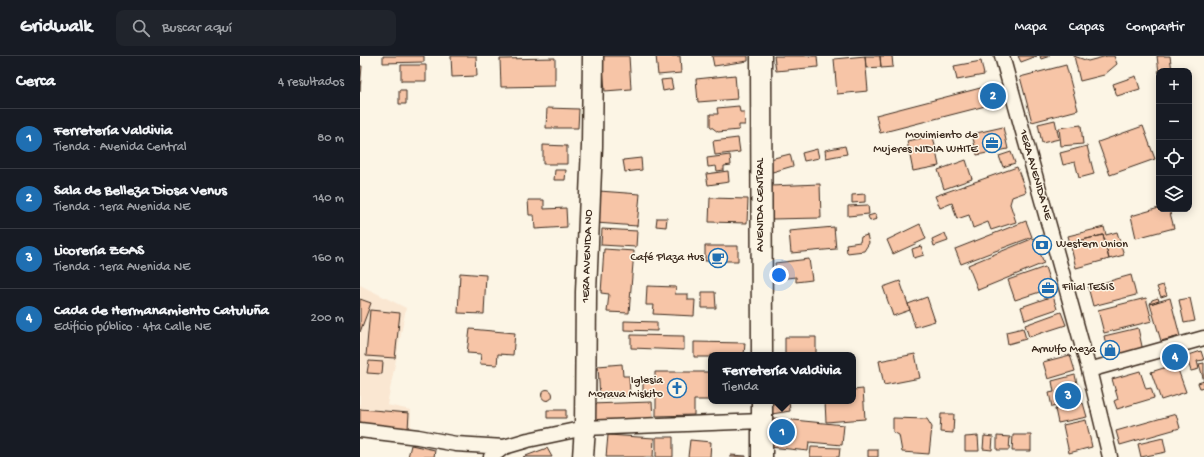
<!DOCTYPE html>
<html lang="es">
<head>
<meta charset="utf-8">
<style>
	body { margin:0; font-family:"Gochi Hand",sans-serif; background:#20242c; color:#f1f3f6 }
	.controls { position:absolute; right:12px; top:12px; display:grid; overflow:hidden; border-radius:8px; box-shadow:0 2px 10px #0003 }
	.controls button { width:36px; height:36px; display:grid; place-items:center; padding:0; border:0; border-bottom:1px solid #363941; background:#171b24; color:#f1f3f6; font:20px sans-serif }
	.you { position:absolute; left:419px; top:219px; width:14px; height:14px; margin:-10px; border:3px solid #fff; border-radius:50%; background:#1a73e8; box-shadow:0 0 0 6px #1a73e833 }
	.badge { display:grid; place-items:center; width:26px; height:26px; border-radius:50%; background:#1f6fb2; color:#fff; font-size:13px; font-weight:700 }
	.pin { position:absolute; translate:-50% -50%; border:2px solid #fff; box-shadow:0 1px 4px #0006 }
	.popup { position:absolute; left:348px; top:296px; width:148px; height:52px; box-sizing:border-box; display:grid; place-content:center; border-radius:8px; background:#171b24; filter:drop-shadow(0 1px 3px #0005); font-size:13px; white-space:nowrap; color:#9ea1a6 }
	.popup b { font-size:15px; color:#f1f3f6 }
	.popup::after { content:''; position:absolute; left:50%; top:100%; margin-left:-8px; border:8px solid transparent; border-top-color:#171b24 }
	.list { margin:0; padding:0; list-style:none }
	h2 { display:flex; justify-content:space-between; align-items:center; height:52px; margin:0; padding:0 16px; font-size:17px }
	h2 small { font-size:13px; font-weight:400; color:#9ea1a6 }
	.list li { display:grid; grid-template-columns:26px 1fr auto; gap:12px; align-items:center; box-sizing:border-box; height:60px; padding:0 16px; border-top:1px solid #363941 }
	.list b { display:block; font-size:15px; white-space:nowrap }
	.list p { margin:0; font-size:13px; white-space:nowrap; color:#9ea1a6 }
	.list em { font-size:13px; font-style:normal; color:#9ea1a6 }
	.icon { flex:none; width:22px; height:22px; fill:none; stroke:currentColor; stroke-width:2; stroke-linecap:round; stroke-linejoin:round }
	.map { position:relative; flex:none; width:844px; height:401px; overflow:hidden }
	header { display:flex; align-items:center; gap:24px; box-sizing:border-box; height:56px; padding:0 20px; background:#171b24; border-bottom:1px solid #363941 }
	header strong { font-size:19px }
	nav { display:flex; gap:22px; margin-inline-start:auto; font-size:14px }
	.search { width:280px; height:36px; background:#20242c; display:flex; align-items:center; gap:10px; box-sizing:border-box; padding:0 14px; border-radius:8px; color:#9ea1a6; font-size:15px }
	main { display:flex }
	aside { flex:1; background:#171b24 }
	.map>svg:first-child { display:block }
	.built { fill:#fae7d2 }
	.building { fill:#f7c5a7; stroke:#3b2a1e }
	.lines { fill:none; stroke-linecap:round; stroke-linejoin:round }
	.street-casing { stroke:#3b2a1e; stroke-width:17 }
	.secondary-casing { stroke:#3b2a1e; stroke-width:23 }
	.street { stroke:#fcf5e5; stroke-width:14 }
	.secondary { stroke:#fcf5e5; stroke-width:20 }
	.labels { text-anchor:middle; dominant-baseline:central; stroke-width:3; stroke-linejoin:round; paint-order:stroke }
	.poi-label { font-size:12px; fill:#3b2a1e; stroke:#fcf5e5; text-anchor:end }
	.street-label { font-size:12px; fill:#3b2a1e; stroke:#fcf5e5 }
</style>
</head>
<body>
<header>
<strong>Gridwalk</strong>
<div class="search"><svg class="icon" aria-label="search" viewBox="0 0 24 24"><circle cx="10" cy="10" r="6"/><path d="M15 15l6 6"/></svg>Buscar aquí</div>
<nav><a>Mapa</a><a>Capas</a><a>Compartir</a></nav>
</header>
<main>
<aside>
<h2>Cerca<small>4 resultados</small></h2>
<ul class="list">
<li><span class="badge">1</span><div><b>Ferretería Valdivia</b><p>Tienda · Avenida Central</p></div><em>80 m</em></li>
<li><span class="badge">2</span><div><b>Sala de Belleza Diosa Venus</b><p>Tienda · 1era Avenida NE</p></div><em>140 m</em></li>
<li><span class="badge">3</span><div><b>Licorería ZGAS</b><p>Tienda · 1era Avenida NE</p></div><em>160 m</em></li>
<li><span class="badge">4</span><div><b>Cada de Hermanamiento Catuluña</b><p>Edificio público · 4ta Calle NE</p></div><em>200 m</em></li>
</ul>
</aside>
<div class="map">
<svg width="844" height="401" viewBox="0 0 844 401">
	<rect width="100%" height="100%" fill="#fcf5e5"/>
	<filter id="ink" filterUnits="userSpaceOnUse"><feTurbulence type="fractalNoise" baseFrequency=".025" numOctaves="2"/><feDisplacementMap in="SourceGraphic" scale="8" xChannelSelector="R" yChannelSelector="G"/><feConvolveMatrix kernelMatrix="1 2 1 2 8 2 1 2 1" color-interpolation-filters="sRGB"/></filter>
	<g filter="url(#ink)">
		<path class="built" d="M0 229 46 252 27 349 51 354V373L0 370Z"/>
		<path class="building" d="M23 0H64V6L23 7Z
			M91 0H116L117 20 92 21Z
			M242 0H269L271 33 245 35Z
			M296 0H320L321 17 298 19Z
			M352 0H388V5L354 10Z
			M414 0H457L458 11 416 15Z
			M505 0 508 35 477 38 474 3Z
			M505 0H520L521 11 506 12Z
			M520 0H532L533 11 521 12Z
			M658 0H677L661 6Z
			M680 0H690L681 3Z
			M714 0 728 5 747 0H754L757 8 744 19 720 25Z
			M797 0H810L812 15H799V17Z
			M195 2V30L141 31 140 3Z
			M621 5 624 19 597 24 594 10Z
			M41 9H66V25H41Z
			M706 9 718 54 672 66 660 21Z
			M0 10H2L0 35Z
			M375 19 377 43 338 46 336 23Z
			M776 20 780 33 757 40 753 28Z
			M311 23 313 33 303 35 301 24Z
			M636 28 641 46 520 77 516 59Z
			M39 34H46V48H39Z
			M379 50 380 56H384L385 69H379V74L358 76 350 70V58H358L357 52Z
			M187 52 219 53 218 72H186Z
			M695 64 699 83 682 87 678 68Z
			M721 69 723 88 701 90 699 72Z
			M783 70 795 103 750 119 738 86Z
			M643 71 648 93 617 99 612 78Z
			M573 80 579 110 553 115 547 85Z
			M378 82 380 96 355 99 353 85Z
			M183 89 207 90V108H183Z
			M485 90 487 98 466 102 465 94Z
			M727 90 734 118 719 122 715 106 703 109 700 97Z
			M457 93 459 102 444 105 442 97Z
			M651 96 655 107 643 111 639 100Z
			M430 98 433 110 409 117 406 104Z
			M370 99 371 109 364 110V114L357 115 356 110 348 111 347 102Z
			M281 102 282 114 265 116 263 104Z
			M606 104 612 123 584 133 578 114Z
			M657 111 666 136 652 141 650 148 656 166 631 174 628 166 613 172 609 159 597 163 592 147 580 152 575 140Z
			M195 114H206L205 124H194Z
			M368 115 369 126 348 129 346 118Z
			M460 128 461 162 411 163 410 130Z
			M239 135 280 138 277 170 236 167Z
			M505 138V146L492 147V139Z
			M350 142 388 143 387 167 349 166Z
			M168 144H184V153L206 152 207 171 175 173 174 159H169Z
			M508 149 509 158 488 160V150Z
			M799 152 809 153 814 172 776 182 771 160Z
			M515 158 517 163 510 165 508 160Z
			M297 162H307L306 171 296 170Z
			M666 165 672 181 601 208 595 193Z
			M560 168 566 183 533 198 527 184Z
			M474 171 476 193 431 197 429 175Z
			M744 171 746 179 757 176 764 199 749 203 743 179 710 187 708 180Z
			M242 173 277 175 276 191 241 189Z
			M585 177 588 185 574 190 572 183Z
			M507 179 509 187 504 195 487 197 486 188 500 186 501 181Z
			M743 179 749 203 716 212 710 187Z
			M674 182 684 207 618 234 608 209Z
			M345 190H378V205H345Z
			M561 190 564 199 554 202 552 193Z
			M244 193 274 195 269 257 247 256 249 238 241 237Z
			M449 203 452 224 436 226V221L417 223 415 207Z
			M685 211 692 232 655 244 648 224Z
			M100 217 126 219 124 258 98 257Z
			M771 219 776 239 733 250 728 231Z
			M540 225 550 254 533 260 523 231Z
			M803 229 807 239 801 241 797 231Z
			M287 230 316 231 315 238H328V244H335L334 260 293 258 294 249H286Z
			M342 236H355L356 252H342Z
			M693 240 697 253 665 264 661 251Z
			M567 241 575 265 555 271 548 248Z
			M786 242 792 265 744 277 738 254Z
			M798 242 799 245 790 248 792 244Z
			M810 242 820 280 801 285 790 248Z
			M830 242 835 265 824 267 819 244Z
			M0 243 11 247 0 276Z
			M10 254 40 257 35 302 6 300Z
			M701 256 706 269 669 281 665 269Z
			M264 265 297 266V275L264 274Z
			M663 272 666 283 648 288 646 276Z
			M778 272 783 295 749 303 744 280Z
			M110 273 155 277 153 299 138 298 137 309 120 308 121 298 107 297Z
			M271 279 324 280V294L271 292Z
			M425 281H456V299H425Z
			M334 286 385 287 384 299H351V301H334Z
			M841 295 844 304 837 305 839 313 831 315 826 300Z
			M555 298 560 322 524 329 519 305Z
			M710 299 715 315 688 323 683 306Z
			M9 305 23 306 22 318 7 317Z
			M844 307V331L840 332 838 327 844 325 839 308Z
			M262 308 263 320H269L270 340 240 342 238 310Z
			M816 308 826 336 801 344 791 316Z
			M780 315 786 333 791 332 794 342 757 353 754 345 758 343 752 323Z
			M295 316H351V344H334V359L296 360V341H283V324H295Z
			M715 319 721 344 692 351 689 337 694 336 692 325Z
			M503 333 505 363 466 366 465 345H493V334Z
			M181.5 339a5.5 5.5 0 1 1 11 0a5.5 5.5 0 1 1-11 0Z
			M409 345H429L430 355 412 358Z
			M292 346 293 363 230 365V348Z
			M723 347 727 361 698 367 695 353Z
			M0 353 49 357 48 373 0 370Z
			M187 354H206V362H187Z
			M581 358H594L593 377 580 376Z
			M816 358 820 372 760 389 756 375Z
			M413 362 484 369 482 389 449 386 448 395 410 391Z
			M533 362 567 363 572 371 569 398 542 396 539 379 533 376Z
			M726 364 732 391 709 397 703 369Z
			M248 379 294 382 293 401H246Z
			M653 379H671V395H652Z
			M618 380 619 395H605V381Z
			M624 380 633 381 632 394 623 393Z
			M637 380 650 381 649 394H637Z
			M296 381H313V401H296Z
			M803 382 806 396 781 401 778 388Z
			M330 384 351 386 350 401H328Z
			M51 389 75 394 74 401H48Z
			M451 391 480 392 479 401H450Z
			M187 392 192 401H163Z
			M508 394H518V401H508Z
			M370 399 386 400V401H370Z"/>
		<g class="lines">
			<g class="street-casing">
				<path id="street" d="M642 0 729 314 750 401
					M729 314 844 282
					M0 374 58 381 96 388 144 391
					M131 401 144 391 168 384 225 372 402 365"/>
			</g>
			<g class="secondary-casing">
				<path id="secondary" d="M401 0 402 299
					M402 345V401
					M223 401 225 372 226 236 232 90 233 0"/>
			</g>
			<use href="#street" class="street"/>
			<use href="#secondary" class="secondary"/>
		</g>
	</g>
	<defs>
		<g id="office-ring" transform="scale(1)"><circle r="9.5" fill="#fcf5e5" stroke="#1f6fb2" stroke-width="1.5"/><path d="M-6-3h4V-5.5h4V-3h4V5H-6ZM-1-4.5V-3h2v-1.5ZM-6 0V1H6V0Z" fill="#1f6fb2"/></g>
		<g id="bank-ring" transform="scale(1)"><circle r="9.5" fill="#fcf5e5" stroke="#1f6fb2" stroke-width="1.5"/><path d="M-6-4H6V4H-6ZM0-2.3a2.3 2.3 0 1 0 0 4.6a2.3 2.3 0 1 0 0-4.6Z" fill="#1f6fb2"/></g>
		<g id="cafe-ring" transform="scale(1)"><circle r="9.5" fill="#fcf5e5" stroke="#1f6fb2" stroke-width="1.5"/><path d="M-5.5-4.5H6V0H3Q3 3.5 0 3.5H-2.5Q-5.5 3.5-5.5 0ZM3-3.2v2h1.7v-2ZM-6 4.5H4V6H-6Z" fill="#1f6fb2"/></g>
		<g id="shop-ring" transform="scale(1)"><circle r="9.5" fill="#fcf5e5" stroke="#1f6fb2" stroke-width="1.5"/><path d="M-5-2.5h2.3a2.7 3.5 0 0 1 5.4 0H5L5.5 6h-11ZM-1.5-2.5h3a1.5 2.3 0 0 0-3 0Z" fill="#1f6fb2"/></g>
		<g id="church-ring" transform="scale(1)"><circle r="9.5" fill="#fcf5e5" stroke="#1f6fb2" stroke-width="1.5"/><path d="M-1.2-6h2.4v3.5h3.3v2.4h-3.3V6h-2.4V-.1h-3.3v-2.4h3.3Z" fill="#1f6fb2"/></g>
	</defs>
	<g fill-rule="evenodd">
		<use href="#office-ring" x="632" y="87"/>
		<use href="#bank-ring" x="682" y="189"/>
		<use href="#cafe-ring" x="358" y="202"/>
		<use href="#office-ring" x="688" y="232"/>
		<use href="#shop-ring" x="750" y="294"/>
		<use href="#church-ring" x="317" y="332"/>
	</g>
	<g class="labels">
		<g class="poi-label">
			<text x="618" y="80">Movimiento de<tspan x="618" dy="14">Mujeres NIDIA WHITE</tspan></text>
			<text x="696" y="189" text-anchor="start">Western Union</text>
			<text x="344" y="202">Café Plaza Hus</text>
			<text x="702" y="232" text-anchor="start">Filial TESIS</text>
			<text x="736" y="294">Arnulfo Meza</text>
			<text x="303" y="325">Iglesia<tspan x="303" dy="14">Morava Miskito</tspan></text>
		</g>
		<g class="street-label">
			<text transform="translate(675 119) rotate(74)">1ERA AVENIDA NE</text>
			<text transform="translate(401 149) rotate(-90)">AVENIDA CENTRAL</text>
			<text transform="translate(228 200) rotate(-88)">1ERA AVENIDA NO</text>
		</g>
	</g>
</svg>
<div class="controls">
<button>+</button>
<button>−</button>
<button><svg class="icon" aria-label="locate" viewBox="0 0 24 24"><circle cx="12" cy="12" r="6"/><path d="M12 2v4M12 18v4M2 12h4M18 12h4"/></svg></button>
<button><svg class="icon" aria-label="layers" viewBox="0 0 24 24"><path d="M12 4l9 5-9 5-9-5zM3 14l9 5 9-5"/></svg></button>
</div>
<div class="you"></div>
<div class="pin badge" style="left:422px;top:376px">1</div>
<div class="popup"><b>Ferretería Valdivia</b>Tienda</div>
<div class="pin badge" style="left:633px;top:40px">2</div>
<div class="pin badge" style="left:708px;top:340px">3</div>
<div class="pin badge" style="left:815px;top:301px">4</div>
</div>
</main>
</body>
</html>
